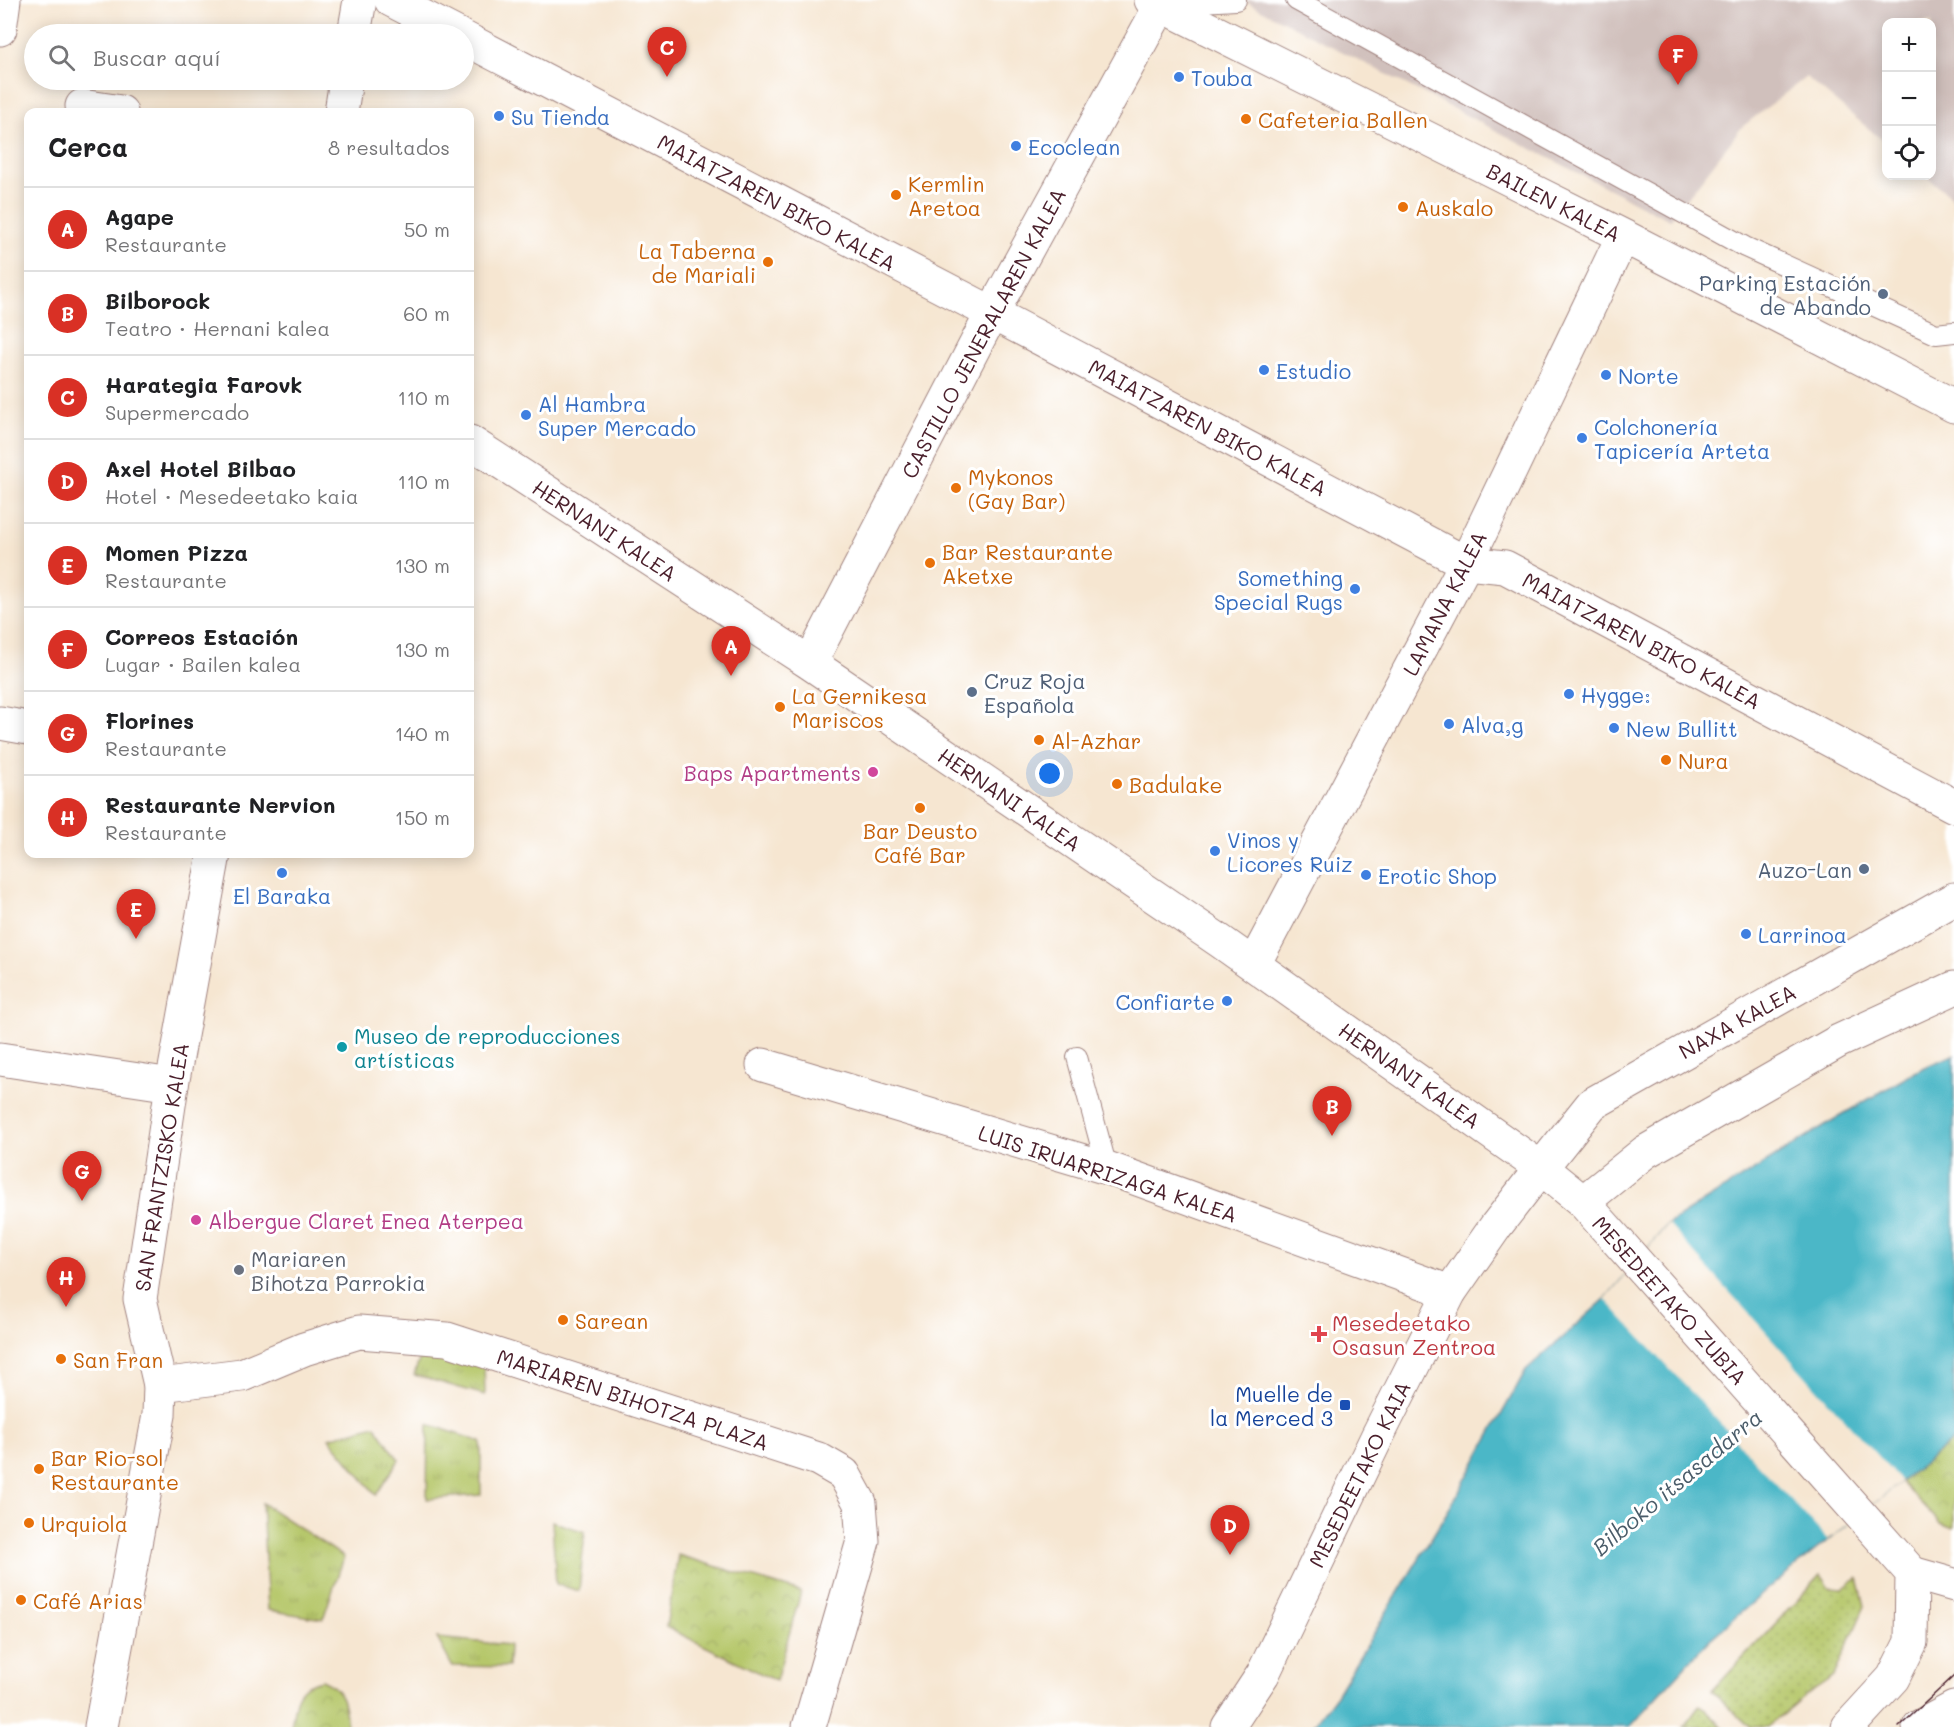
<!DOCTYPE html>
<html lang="es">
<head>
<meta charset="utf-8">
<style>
	body { margin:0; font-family:Mali,sans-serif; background:#f2f2f2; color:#202124 }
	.controls { position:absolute; right:18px; top:18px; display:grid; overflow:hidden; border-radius:12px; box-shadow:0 3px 15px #0003 }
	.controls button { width:54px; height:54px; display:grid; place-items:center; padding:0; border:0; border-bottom:2px solid #e0e0e0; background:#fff; color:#202124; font:30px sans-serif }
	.you { position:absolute; left:1050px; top:774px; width:21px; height:21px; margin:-15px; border:4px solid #fff; border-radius:50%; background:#1a73e8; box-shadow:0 0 0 9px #1a73e833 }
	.badge { display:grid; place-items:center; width:39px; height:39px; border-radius:50%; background:#d93025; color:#fff; font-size:20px; font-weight:700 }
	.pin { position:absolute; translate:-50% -50px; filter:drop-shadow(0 2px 3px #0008) }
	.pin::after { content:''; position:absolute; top:32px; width:21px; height:18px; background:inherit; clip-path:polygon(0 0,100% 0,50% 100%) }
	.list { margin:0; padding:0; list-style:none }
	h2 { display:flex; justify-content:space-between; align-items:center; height:78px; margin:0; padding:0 24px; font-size:26px }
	h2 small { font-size:20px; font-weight:400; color:#757577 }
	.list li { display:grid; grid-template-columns:39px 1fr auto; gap:18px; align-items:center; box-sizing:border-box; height:84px; padding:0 24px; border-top:2px solid #e0e0e0 }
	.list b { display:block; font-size:22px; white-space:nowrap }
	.list p { margin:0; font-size:20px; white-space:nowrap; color:#757577 }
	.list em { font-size:20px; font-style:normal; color:#757577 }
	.icon { flex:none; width:33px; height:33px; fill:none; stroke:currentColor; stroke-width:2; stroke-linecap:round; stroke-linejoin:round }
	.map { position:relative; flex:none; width:1954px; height:1727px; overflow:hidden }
	.search { position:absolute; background:#fff; box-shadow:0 3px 15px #0003; left:24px; top:24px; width:450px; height:66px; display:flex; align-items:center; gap:15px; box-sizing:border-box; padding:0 21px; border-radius:33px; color:#757577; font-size:22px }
	.panel { position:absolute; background:#fff; box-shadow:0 3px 15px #0003; left:24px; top:108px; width:450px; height:750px; border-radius:12px }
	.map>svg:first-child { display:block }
	.railway { fill:#d0c0bc }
	.grass { fill:url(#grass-tufts); stroke:#80734b; stroke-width:1.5 }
	.park { fill:url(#park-crowns); stroke:#80734b; stroke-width:1.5 }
	.garden { fill:url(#garden-dots); stroke:#80734b; stroke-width:1.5 }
	.water { fill:#4bb7c7; stroke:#4a6b79; stroke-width:1.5 }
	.pier { fill:#f6e6d1 }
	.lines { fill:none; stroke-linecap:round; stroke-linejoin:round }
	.service-casing { stroke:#a0827e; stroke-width:22 }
	.minor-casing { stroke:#a0827e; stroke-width:35 }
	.tertiary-casing { stroke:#a0827e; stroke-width:35 }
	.service { stroke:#fff; stroke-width:20 }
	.minor { stroke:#fff; stroke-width:33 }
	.tertiary { stroke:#fff; stroke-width:33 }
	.tram { stroke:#4a1f2b; stroke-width:1.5 }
	.shop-dot { fill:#3f7fe0; stroke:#fff; stroke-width:2 }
	.food-dot { fill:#e8710a; stroke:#fff; stroke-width:2 }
	.service-dot { fill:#5c6f8a; stroke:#fff; stroke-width:2 }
	.hotel-dot { fill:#d1479c; stroke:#fff; stroke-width:2 }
	.culture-dot { fill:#0f9aa8; stroke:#fff; stroke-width:2 }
	.worship-dot { fill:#6b7280; stroke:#fff; stroke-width:2 }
	.health-dot { fill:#e0444e; stroke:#fff; stroke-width:2 }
	.transit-dot { fill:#1a4fb4; stroke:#fff; stroke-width:2 }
	.labels { text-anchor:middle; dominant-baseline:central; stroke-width:6; stroke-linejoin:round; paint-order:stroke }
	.shop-label { font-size:21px; fill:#366cbe; stroke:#fff; text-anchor:start }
	.food-label { font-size:21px; fill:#c56008; stroke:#fff; text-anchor:start }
	.street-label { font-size:21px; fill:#4a1f2b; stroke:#fff }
	.service-label { font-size:21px; fill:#4e5e75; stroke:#fff; text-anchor:end }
	.hotel-label { font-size:21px; fill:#b23c85; stroke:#fff; text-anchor:end }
	.culture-label { font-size:21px; fill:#0d838f; stroke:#fff; text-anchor:start }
	.worship-label { font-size:21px; fill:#5b616d; stroke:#fff; text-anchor:start }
	.health-label { font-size:21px; fill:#be3a42; stroke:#fff; text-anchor:start }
	.transit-label { font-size:21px; fill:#164399; stroke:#fff; text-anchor:end }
	.water-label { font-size:22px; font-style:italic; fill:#4a5c69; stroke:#fff }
</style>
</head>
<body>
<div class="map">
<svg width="1954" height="1727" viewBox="0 0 1954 1727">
	<defs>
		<pattern id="grass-tufts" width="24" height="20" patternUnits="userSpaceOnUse" patternTransform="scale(1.5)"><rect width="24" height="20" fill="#b6c76b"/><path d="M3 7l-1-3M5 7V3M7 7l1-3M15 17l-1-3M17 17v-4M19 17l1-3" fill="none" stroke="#9eaa5d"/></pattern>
		<pattern id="park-crowns" width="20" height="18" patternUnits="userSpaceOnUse" patternTransform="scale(1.5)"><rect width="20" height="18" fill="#b6c76b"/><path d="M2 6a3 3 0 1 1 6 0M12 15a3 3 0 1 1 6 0" fill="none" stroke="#9eaa5d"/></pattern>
		<pattern id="garden-dots" width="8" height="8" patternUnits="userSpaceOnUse" patternTransform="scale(1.5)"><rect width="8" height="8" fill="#b6c76b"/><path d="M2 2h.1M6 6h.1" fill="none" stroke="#9eaa5d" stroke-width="1.8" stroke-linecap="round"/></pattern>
	</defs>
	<rect width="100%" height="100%" fill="#fff"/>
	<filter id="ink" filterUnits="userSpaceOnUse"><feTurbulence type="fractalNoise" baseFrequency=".0167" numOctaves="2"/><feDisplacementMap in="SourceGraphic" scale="12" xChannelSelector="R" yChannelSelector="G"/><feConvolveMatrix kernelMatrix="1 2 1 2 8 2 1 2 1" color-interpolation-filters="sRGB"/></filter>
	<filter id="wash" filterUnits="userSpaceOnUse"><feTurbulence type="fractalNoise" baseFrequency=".008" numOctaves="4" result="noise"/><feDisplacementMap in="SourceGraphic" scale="24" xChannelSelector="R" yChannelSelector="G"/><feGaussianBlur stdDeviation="1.35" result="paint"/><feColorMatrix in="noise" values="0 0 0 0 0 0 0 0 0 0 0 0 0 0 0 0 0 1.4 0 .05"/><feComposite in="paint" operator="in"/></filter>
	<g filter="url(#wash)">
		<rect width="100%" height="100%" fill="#f6e6d1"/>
		<path class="railway" d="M1242 0H1954V199L1926 176H1932V22H1886V143L1806 77 1742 127 1670 220Z"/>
		<path class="grass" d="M423 1349 484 1363 485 1395 414 1375Z
			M428 1424 481 1442V1495L427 1499Z
			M375 1425 399 1460 376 1495 329 1438Z
			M262 1503 344 1557 323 1619 268 1610Z
			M552 1521 585 1532 579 1591 556 1584Z
			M437 1638 509 1645 508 1667 452 1666Z"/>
		<path class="park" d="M1954 1439V1528L1940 1523 1901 1482Z
			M678 1555 801 1592 776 1681 666 1627Z
			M322 1680C344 1689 345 1705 347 1727H291C296 1702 293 1686 322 1680Z"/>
		<path class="garden" d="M1821 1575 1830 1588 1843 1589 1858 1578 1865 1606 1834 1676 1806 1695 1768 1727H1750L1712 1691Z
			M1700 1705 1723 1727H1684Z"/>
		<path class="water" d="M1954 1055V1439L1781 1578 1709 1640 1630 1727H1312L1335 1697 1449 1509 1526 1370 1605 1299 1668 1224 1838 1117 1924 1067Z"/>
		<path class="pier" d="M1668 1224 1901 1482 1828 1540 1605 1299Z"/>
	</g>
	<g filter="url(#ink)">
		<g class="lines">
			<g class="service-casing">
				<path id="service" d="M1296 0 1745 247 1936 334 1954 332
					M1165 4 1236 0
					M1077 1057 1107 1168"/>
			</g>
			<g class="minor-casing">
				<path id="minor" d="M391 0 457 34
					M1151 0 1623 236 1954 406
					M464 38 992 313 1466 563 1505 567 1954 806
					M82 106 121 112
					M470 442 810 663 1220 941 1541 1168 1592 1104 1954 899
					M810 663 992 313 1161 5
					M0 723 28 728
					M1254 964 1466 563 1623 236
					M0 1059 172 1085
					M763 1065 1107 1168 1450 1292
					M1583 1202 1645 1152 1839 1041 1954 988
					M160 1385 242 1375 304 1349 359 1332 447 1339 818 1459 844 1474 860 1503 863 1541 809 1727
					M1912 1573 1954 1585
					M1919 1727 1954 1708"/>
			</g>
			<g class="tertiary-casing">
				<path id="tertiary" d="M0 29 4 0
					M354 34 360 0
					M341 112 346 80
					M101 1727 159 1415 160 1385 140 1299 172 1085 214 854
					M1228 1727 1263 1674 1377 1437 1450 1292 1496 1226 1541 1168 1583 1202 1912 1573 1911 1642 1893 1678 1848 1727"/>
			</g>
			<use href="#service" class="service"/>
			<use href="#minor" class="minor"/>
			<use href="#tertiary" class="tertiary"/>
			<path class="tram" d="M1899 1727 1954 1676"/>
		</g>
	</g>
	<g class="shop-dot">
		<circle cx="1179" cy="77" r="6"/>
		<circle cx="499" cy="116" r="6"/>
		<circle cx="1016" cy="146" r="6"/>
		<circle cx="1264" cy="370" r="6"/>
		<circle cx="1606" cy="375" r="6"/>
		<circle cx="526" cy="415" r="6"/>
		<circle cx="1582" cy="438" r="6"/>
		<circle cx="1355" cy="589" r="6"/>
		<circle cx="1569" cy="694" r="6"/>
		<circle cx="1449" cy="724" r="6"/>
		<circle cx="1614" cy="728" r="6"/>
		<circle cx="1215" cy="851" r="6"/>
		<circle cx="282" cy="873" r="6"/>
		<circle cx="1366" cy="875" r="6"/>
		<circle cx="1746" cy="934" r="6"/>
		<circle cx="1227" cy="1001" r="6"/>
	</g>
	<g class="food-dot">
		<circle cx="1246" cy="119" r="6"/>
		<circle cx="896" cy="195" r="6"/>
		<circle cx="1403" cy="207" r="6"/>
		<circle cx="768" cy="262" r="6"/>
		<circle cx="956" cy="488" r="6"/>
		<circle cx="930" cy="563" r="6"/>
		<circle cx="780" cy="707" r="6"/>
		<circle cx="1039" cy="740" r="6"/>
		<circle cx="1666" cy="760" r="6"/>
		<circle cx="1117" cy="784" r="6"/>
		<circle cx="920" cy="808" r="6"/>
		<circle cx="563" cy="1320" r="6"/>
		<circle cx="61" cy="1359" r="6"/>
		<circle cx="39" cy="1469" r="6"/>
		<circle cx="29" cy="1523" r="6"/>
		<circle cx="21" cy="1600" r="6"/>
	</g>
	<g class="service-dot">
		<circle cx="1883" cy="294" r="6"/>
		<circle cx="972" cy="692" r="6"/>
		<circle cx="1864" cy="869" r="6"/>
	</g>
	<g class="hotel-dot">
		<circle cx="873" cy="772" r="6"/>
		<circle cx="196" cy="1220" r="6"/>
	</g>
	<circle class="culture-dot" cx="342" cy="1047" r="6"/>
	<circle class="worship-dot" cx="239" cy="1270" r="6"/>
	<path class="health-dot" d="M1316 1325h6v6h6v6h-6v6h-6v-6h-6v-6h6z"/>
	<rect class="transit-dot" x="1339" y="1399" width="12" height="12" rx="3"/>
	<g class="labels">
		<g class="shop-label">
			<text x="1191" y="77">Touba</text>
			<text x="511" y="116">Su Tienda</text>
			<text x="1028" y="146">Ecoclean</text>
			<text x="1276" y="370">Estudio</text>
			<text x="1618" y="375">Norte</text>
			<text x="538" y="403">Al Hambra<tspan x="538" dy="24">Super Mercado</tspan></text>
			<text x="1594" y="426">Colchonería<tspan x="1594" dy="24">Tapicería Arteta</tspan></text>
			<text x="1343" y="577" text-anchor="end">Something<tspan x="1343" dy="24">Special Rugs</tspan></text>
			<text x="1581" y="694">Hygge:</text>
			<text x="1461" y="724">Alva,g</text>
			<text x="1626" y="728">New Bullitt</text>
			<text x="1227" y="839">Vinos y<tspan x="1227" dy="24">Licores Ruiz</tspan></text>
			<text x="1378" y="875">Erotic Shop</text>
			<text x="282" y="895" text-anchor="middle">El Baraka</text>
			<text x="1758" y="934">Larrinoa</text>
			<text x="1215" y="1001" text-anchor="end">Confiarte</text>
		</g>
		<g class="food-label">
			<text x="1258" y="119">Cafeteria Ballen</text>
			<text x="908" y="183">Kermlin<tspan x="908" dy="24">Aretoa</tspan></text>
			<text x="1415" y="207">Auskalo</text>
			<text x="756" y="250" text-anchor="end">La Taberna<tspan x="756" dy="24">de Mariali</tspan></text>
			<text x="968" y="476">Mykonos<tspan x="968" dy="24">(Gay Bar)</tspan></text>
			<text x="942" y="551">Bar Restaurante<tspan x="942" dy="24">Aketxe</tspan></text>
			<text x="792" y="695">La Gernikesa<tspan x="792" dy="24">Mariscos</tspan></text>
			<text x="1051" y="740">Al-Azhar</text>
			<text x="1678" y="760">Nura</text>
			<text x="1129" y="784">Badulake</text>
			<text x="920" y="830" text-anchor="middle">Bar Deusto<tspan x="920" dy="24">Café Bar</tspan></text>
			<text x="575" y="1320">Sarean</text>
			<text x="73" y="1359">San Fran</text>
			<text x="51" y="1457">Bar Rio-sol<tspan x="51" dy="24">Restaurante</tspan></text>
			<text x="41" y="1523">Urquiola</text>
			<text x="33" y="1600">Café Arias</text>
		</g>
		<g class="street-label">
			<text transform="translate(777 202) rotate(28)">MAIATZAREN BIKO KALEA</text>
			<text transform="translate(1554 202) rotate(27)">BAILEN KALEA</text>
			<text transform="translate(983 333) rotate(-62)">CASTILLO JENERALAREN KALEA</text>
			<text transform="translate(1208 427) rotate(28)">MAIATZAREN BIKO KALEA</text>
			<text transform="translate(605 530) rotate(33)">HERNANI KALEA</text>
			<text transform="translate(1444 603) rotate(-63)">LAMANA KALEA</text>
			<text transform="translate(1642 640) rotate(28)">MAIATZAREN BIKO KALEA</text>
			<text transform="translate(1010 799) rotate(34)">HERNANI KALEA</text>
			<text transform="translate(1737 1021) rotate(-29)">NAXA KALEA</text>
			<text transform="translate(1410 1075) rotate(35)">HERNANI KALEA</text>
			<text transform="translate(161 1167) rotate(-81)">SAN FRANTZISKO KALEA</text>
			<text transform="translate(1108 1173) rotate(18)">LUIS IRUARRIZAGA KALEA</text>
			<text transform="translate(1670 1300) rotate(48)">MESEDEETAKO ZUBIA</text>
			<text transform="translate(633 1399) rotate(18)">MARIAREN BIHOTZA PLAZA</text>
			<text transform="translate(1359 1474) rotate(-64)">MESEDEETAKO KAIA</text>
		</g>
		<g class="service-label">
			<text x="1871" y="282">Parking Estación<tspan x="1871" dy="24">de Abando</tspan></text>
			<text x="984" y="680" text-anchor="start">Cruz Roja<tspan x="984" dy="24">Española</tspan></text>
			<text x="1852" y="869">Auzo-Lan</text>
		</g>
		<g class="hotel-label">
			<text x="861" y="772">Baps Apartments</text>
			<text x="208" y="1220" text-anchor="start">Albergue Claret Enea Aterpea</text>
		</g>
		<g class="culture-label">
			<text x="354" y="1035">Museo de reproducciones<tspan x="354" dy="24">artísticas</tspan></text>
		</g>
		<g class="worship-label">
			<text x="251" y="1258">Mariaren<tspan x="251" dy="24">Bihotza Parrokia</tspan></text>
		</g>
		<g class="health-label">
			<text x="1332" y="1322">Mesedeetako<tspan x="1332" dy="24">Osasun Zentroa</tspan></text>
		</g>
		<g class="transit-label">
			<text x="1333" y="1393">Muelle de<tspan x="1333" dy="24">la Merced 3</tspan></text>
		</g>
		<g class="water-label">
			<text transform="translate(1677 1482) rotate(-40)">Bilboko itsasadarra</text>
		</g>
	</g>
</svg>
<div class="controls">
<button>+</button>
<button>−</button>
<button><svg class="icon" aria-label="locate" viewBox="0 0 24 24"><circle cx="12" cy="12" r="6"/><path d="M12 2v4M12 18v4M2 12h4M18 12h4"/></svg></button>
</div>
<div class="you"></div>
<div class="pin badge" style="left:731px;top:676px">A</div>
<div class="pin badge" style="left:1332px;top:1136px">B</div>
<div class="pin badge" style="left:667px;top:77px">C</div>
<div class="pin badge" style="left:1230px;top:1555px">D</div>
<div class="pin badge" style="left:136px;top:939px">E</div>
<div class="pin badge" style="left:1678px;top:85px">F</div>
<div class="pin badge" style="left:82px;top:1201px">G</div>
<div class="pin badge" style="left:66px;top:1307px">H</div>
<div class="search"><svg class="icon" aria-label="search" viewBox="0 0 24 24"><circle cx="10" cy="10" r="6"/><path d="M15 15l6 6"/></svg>Buscar aquí</div>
<section class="panel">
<h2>Cerca<small>8 resultados</small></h2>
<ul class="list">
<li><span class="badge">A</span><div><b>Agape</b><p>Restaurante</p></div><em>50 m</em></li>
<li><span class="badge">B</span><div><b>Bilborock</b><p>Teatro · Hernani kalea</p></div><em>60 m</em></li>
<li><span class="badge">C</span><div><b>Harategia Farovk</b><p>Supermercado</p></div><em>110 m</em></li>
<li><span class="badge">D</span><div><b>Axel Hotel Bilbao</b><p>Hotel · Mesedeetako kaia</p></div><em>110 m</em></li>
<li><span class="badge">E</span><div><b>Momen Pizza</b><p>Restaurante</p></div><em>130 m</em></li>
<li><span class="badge">F</span><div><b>Correos Estación</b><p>Lugar · Bailen kalea</p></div><em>130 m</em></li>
<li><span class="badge">G</span><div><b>Florines</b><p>Restaurante</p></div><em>140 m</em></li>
<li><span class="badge">H</span><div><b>Restaurante Nervion</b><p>Restaurante</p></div><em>150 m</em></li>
</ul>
</section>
</div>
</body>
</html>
